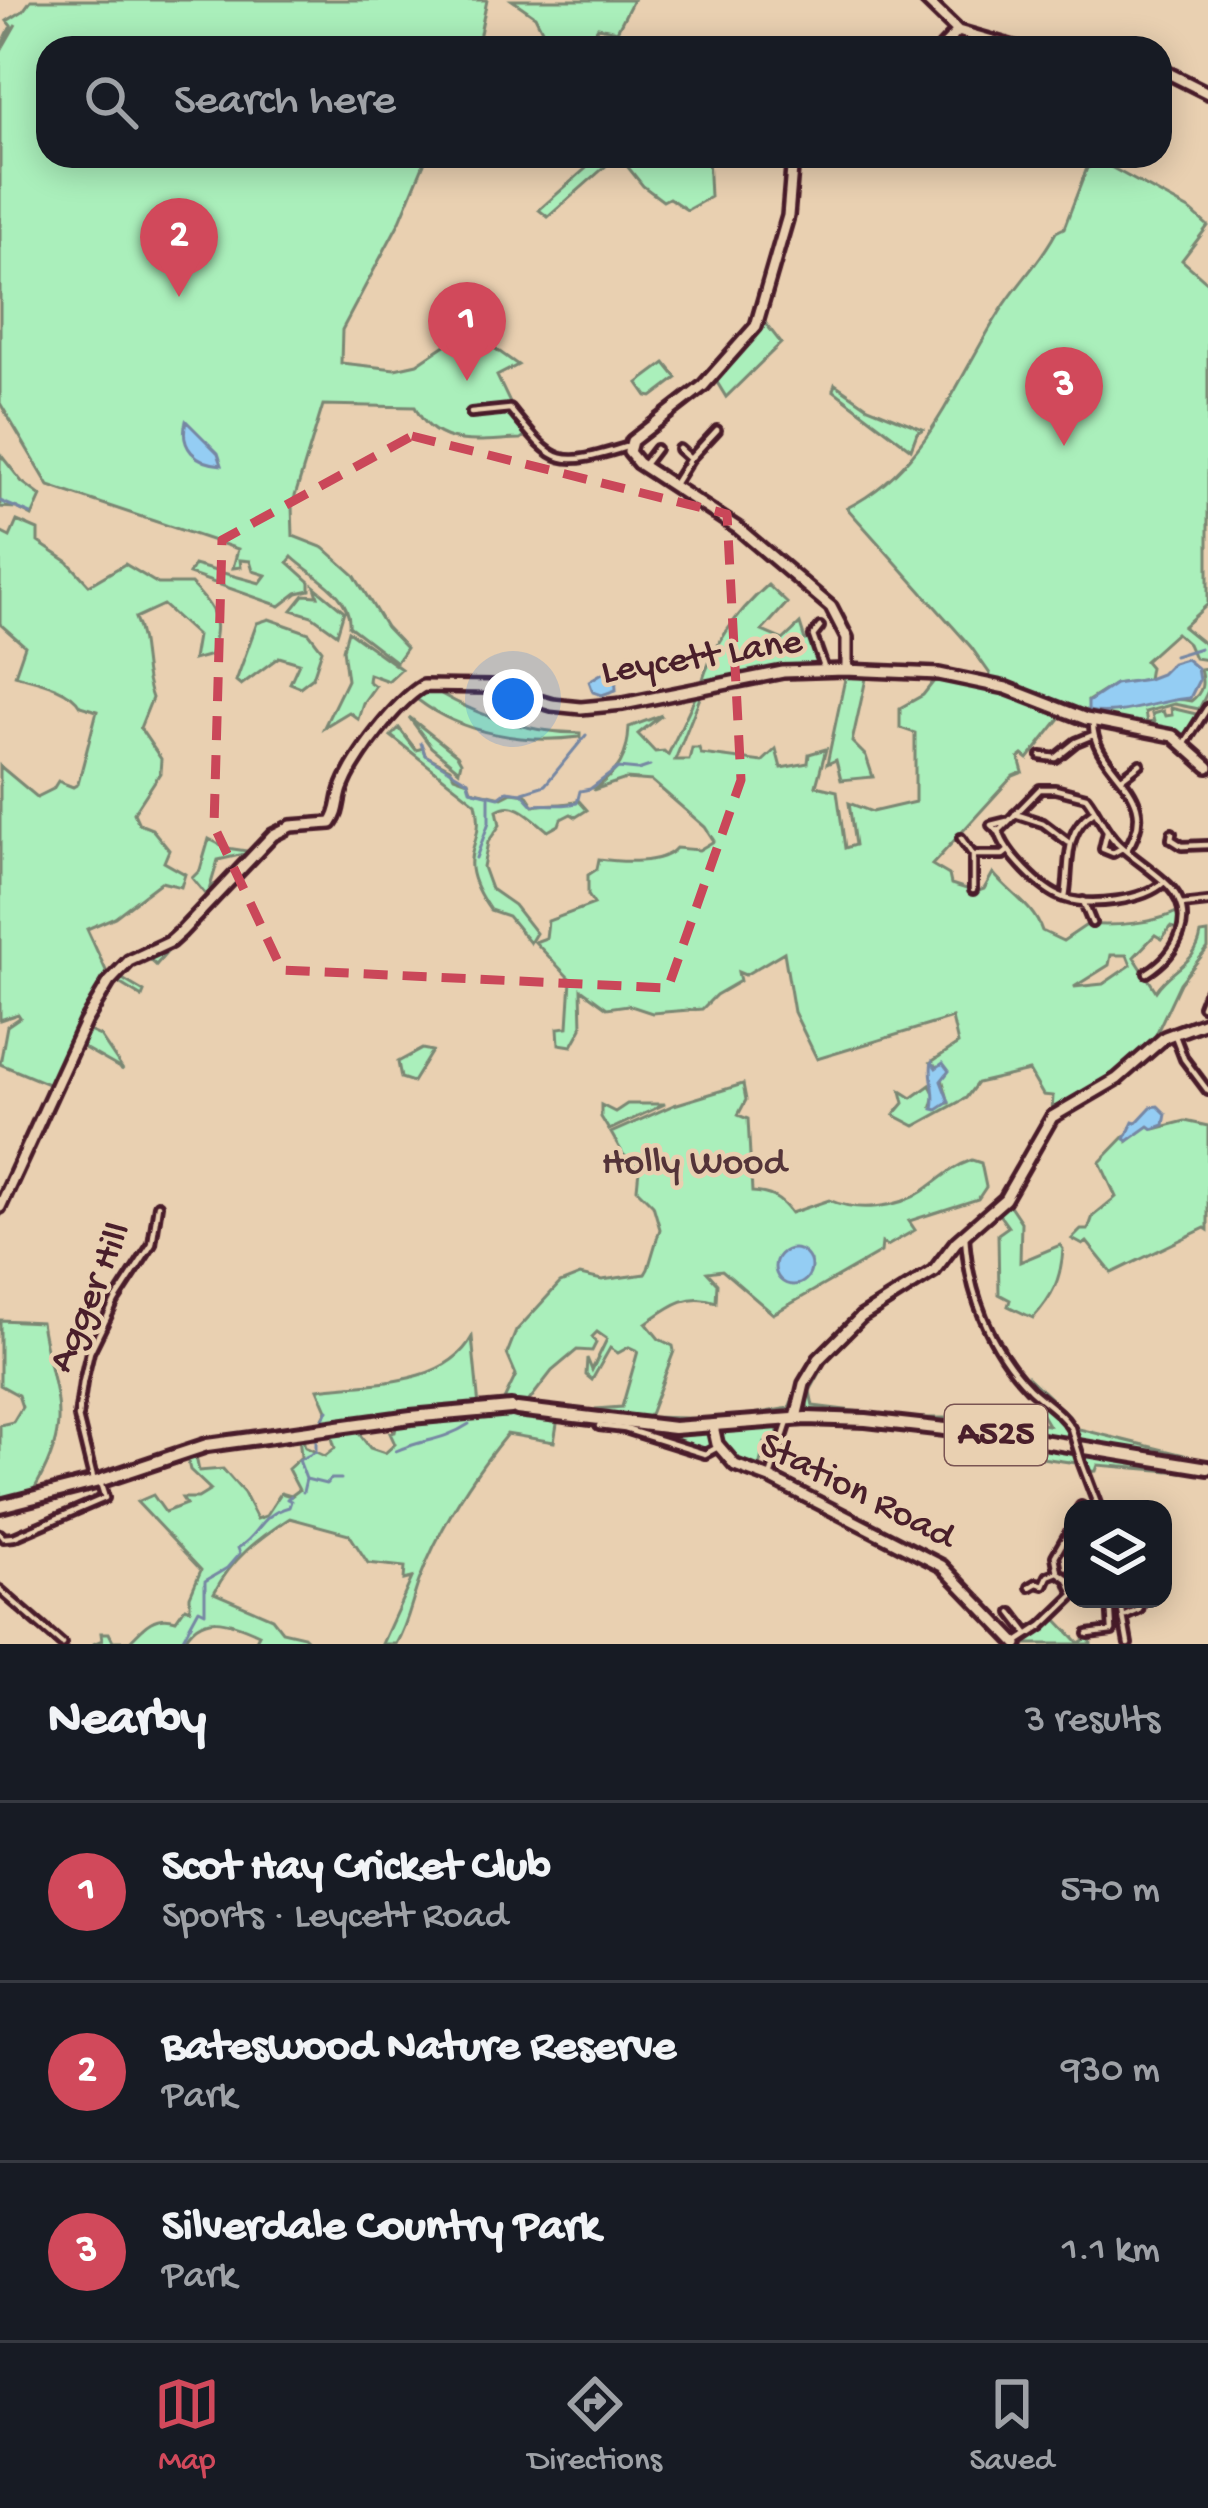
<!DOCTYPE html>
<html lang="en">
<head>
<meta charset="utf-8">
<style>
	body { margin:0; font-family:"Gochi Hand",sans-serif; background:#242831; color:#f1f3f6 }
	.controls { position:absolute; right:36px; bottom:36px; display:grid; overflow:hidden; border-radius:24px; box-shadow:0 6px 30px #0003 }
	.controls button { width:108px; height:108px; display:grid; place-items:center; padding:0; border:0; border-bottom:3px solid #363941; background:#171b24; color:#f1f3f6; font:60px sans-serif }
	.you { position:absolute; left:513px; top:699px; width:42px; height:42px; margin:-30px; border:9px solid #fff; border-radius:50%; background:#1a73e8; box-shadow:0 0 0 18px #1a73e833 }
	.badge { display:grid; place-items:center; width:78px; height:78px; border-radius:50%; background:#d1495b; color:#fff; font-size:39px; font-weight:700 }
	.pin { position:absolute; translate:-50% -99px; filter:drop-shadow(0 3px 6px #0008) }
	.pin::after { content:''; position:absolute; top:63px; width:42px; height:36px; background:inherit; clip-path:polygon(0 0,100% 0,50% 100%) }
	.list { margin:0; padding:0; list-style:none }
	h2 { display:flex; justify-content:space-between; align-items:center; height:156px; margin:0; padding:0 48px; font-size:51px }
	h2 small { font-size:39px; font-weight:400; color:#9ea1a6 }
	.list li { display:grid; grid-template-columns:78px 1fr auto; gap:36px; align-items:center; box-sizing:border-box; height:180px; padding:0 48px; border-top:3px solid #363941 }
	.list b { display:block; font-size:45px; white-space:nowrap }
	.list p { margin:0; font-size:39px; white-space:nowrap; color:#9ea1a6 }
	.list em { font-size:39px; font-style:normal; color:#9ea1a6 }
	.icon { flex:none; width:66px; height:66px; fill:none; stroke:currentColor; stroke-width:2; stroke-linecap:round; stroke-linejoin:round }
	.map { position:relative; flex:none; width:1208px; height:1644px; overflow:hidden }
	.search { position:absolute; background:#171b24; box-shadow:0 6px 30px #0003; left:36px; right:36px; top:36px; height:132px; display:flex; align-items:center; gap:30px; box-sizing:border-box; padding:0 42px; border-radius:36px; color:#9ea1a6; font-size:45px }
	.sheet { height:696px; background:#171b24 }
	nav { display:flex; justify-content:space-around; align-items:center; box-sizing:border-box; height:168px; border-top:3px solid #363941; background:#171b24; font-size:33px; color:#9ea1a6 }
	nav a { display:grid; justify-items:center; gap:6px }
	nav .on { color:#d1495b }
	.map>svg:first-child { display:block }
	.green { fill:#aaefbb; stroke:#7a8773; stroke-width:3; fill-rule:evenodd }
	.water { fill:#94cdf3; stroke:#7687a3; stroke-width:3 }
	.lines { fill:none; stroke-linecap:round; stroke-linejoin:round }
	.stream { stroke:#7687a3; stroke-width:3 }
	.street-casing { stroke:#4a1f2b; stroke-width:14 }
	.secondary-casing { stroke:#4a1f2b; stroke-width:18 }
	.primary-casing { stroke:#4a1f2b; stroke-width:20 }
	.street { stroke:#e9d0b1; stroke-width:4.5 }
	.secondary { stroke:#e9d0b1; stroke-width:9 }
	.primary { stroke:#e9d0b1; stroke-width:10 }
	.street-bridge-casing { stroke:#4a1f2b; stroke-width:14; stroke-linecap:butt }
	.street-bridge { stroke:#e9d0b1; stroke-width:4.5 }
	.marked { fill:none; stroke:#ca4759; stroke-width:9; stroke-dasharray:24 15; stroke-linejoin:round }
	.labels { text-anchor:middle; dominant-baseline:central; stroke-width:9; stroke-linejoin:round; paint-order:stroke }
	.shield { fill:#e9d0b1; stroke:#7a5453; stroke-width:3 }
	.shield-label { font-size:36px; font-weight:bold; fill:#4a1f2b }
	.street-label { font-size:39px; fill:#4a1f2b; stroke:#e9d0b1 }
	.park-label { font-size:39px; fill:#543439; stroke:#e9d0b1 }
</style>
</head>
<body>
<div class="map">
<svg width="1208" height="1644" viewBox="0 0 1208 1644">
	<rect width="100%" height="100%" fill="#e9d0b1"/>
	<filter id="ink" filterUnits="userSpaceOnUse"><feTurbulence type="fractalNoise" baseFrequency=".00833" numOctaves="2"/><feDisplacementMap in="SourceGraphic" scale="24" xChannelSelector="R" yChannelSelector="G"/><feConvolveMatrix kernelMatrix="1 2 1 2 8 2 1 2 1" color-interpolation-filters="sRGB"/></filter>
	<g filter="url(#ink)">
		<path class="green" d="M31 0H487L477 48H48V156H427L400 221 342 330 341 363 395 369 417 364 447 344 483 340 518 365 497 376 510 403 503 409 526 435 521 439C480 440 436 451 415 407L323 405 292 506 293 536 324 548 354 575 386 627 406 648 396 662 349 626C352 594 313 577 292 557L288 562 310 582V590L297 593 280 606 189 574 194 565 260 583 266 575 253 571 250 561 240 560 241 567 233 568 238 549 49 486 0 403V52L16 24 0 49 11 26 7 21 23 11Z
			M512 0H633L617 31 598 27 587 43 569 48 544 34 535 16Z
			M600 156H617L548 217 539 210Z
			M619 156H708L710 197 687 210 669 198 663 201 643 186Z
			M1099 156H1108L1107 165 1191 211 1208 226 1182 260 1208 283V604L1183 627 1208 647V660L1194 658 1188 644 1176 633 1145 661 1150 667 1148 679 1115 684 1088 701 1091 713C1124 713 1159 694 1191 701 1203 692 1204 684 1200 669L1208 668V691L1199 709 1174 704 1145 712 1147 723 1154 722 1152 714 1163 711 1165 716 1172 715 1171 708 1196 714 1197 719 1186 733 1179 736C1153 718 1101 722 1069 711 1041 702 1018 682 989 682L990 674 971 647 847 508C926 469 953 386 998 315 1015 286 1040 263 1056 232L1064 228 1087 168 1099 163Z
			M763 320 781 343 726 397 715 379Z
			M665 363 677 378 652 397 647 396 638 383Z
			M835 384 868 407 923 429 917 433 911 449 833 390Z
			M0 454 22 482 41 496 32 516 17 508 0 507Z
			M17 521 38 530V542L68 562 89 585 125 564 158 584H191C217 612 220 617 211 655L193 660 197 636 163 605 135 618C147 644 141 671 152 698L140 728 161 759 160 773 134 813 139 824 152 829 169 850 164 862 185 874 181 887 161 882 115 917 87 929 109 977 119 966 176 942 156 965 147 957 119 977 144 992 142 997 114 980 112 983 113 988 89 1031 100 1036 123 1070 79 1045 0 1217 3 1188 53 1086 0 1064 7 1026 20 1017 18 1014 0 1020V766L37 797 53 789 58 781 73 787 78 784 97 711 80 706C69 687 36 681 15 675L25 646 0 624V532L10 537Z
			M768 585 787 603 762 631 783 640 800 624 805 640 811 638 818 666 701 685C713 645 737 612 768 585Z
			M315 587 344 611 337 634 312 616 292 610 304 595 318 596Z
			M269 619 309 633 322 650 313 677 300 687 290 683 299 663 279 657 241 685 236 681 257 623Z
			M348 631 401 669 388 681 369 674 368 681 375 686 363 703 358 719 349 712 324 727 347 680 343 649Z
			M846 674H867L852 742 866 756 873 777 841 780 836 760 827 764Z
			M938 676 994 689 1061 717 1028 759 1023 755 1019 758 1023 772 1013 776 932 865 949 875 951 884 976 892 984 889 993 873C1009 893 1034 906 1042 931L1063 941 1088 924C1111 927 1158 923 1178 911V929L1170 927 1162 939 1155 935 1134 957 1156 991C1171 968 1196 965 1201 934L1208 933V948L1180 983 1151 1045 1115 1077 1052 1112 1053 1096 1043 1095 1029 1071 977 1083 966 1098 915 1126 894 1115 904 1103 901 1091 912 1098 930 1085 935 1095 932 1106 949 1103 939 1068 931 1062 958 1044 952 1018 817 1059 794 1012 784 952 745 975 738 972 740 981 716 995 702 1009 652 1013 628 1005 607 1008 581 989 582 1028 572 1046 559 1044 558 1028 568 1027 571 980 535 942 546 938 548 921 594 904 588 895V875L597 869 599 859C621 862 662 865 676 848L699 850 714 841 705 827 652 781 626 779 593 790C618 772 628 758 629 727L662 715 638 734 655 752 664 751 668 755 698 691 703 690 675 760H689L692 748H699L701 754 762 762 776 749 781 768 808 763 809 754 826 749 816 786 837 791 845 848 855 845 849 803 872 812 915 802V733L900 728V708L923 695ZM1111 955H1127L1131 965 1103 984 1074 987 1109 965Z
			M431 688C477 716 526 733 580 733V737C525 744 462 734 418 700V693Z
			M409 717 457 755 461 762 459 770 431 747Z
			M399 728 416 750 423 748 425 755 450 768 454 776 468 781 471 790 502 797 512 792 526 794 534 806C550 803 562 806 579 801L587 810 576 817 571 814 561 819 559 825 548 831C533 819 516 798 497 810L500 825 488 842 483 867 491 889 514 905 536 933 530 943 508 916 490 910C449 851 488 849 476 803L391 736Z
			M209 839 227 848 253 852 218 860 210 887 219 883 222 886 209 899 192 878 200 870Z
			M422 1049 432 1051 413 1082 401 1078 398 1062Z
			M743 1084 746 1100 738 1115 748 1119 752 1192C770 1193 780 1198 791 1213L829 1200C856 1212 897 1209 923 1191 939 1180 952 1167 972 1160L981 1163 986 1187 978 1199 909 1221 915 1230 887 1246 882 1243 881 1252 773 1314 722 1270 707 1272 717 1283 716 1302C688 1291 669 1307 646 1323L659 1339 673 1346 674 1351 649 1417 723 1419 789 1408 799 1383 791 1412 701 1425 592 1417 596 1409 622 1407 638 1351 629 1347 618 1353 610 1348 592 1380 586 1375 587 1358 592 1370 607 1339 597 1332 592 1337 596 1343 592 1351 577 1350 552 1371 525 1406H501L516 1375 507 1354 516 1331 560 1283 580 1275 602 1280 645 1274 648 1269 660 1229 653 1205 637 1189 639 1169 623 1154 611 1133 674 1105Z
			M627 1104H665L609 1130 601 1117V1105L615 1112Z
			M1185 1121 1208 1126V1230L1205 1228 1112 1273 1087 1242 1083 1245 1072 1239 1081 1230H1088L1093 1216 1116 1197 1100 1162 1128 1133V1141L1149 1125 1154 1129Z
			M1007 1201 1021 1222 1020 1262 1060 1245 1063 1249C1061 1279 1053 1296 1033 1318L1008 1306 1010 1300 999 1294 998 1234 1008 1227 996 1210Z
			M0 1320 41 1322C52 1395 77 1419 33 1491L0 1499V1425L13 1422 22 1407 18 1395 0 1385Z
			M472 1337 479 1407 317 1430 327 1410 318 1389C368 1382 445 1387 472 1337Z
			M839 1343 818 1367 821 1371 810 1391 813 1406 910 1418H1000L1048 1425 1028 1391 1071 1428 1060 1409 1031 1387 1029 1378 1069 1416 1075 1428 1208 1461V1466L810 1413C796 1385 819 1362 839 1343Z
			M506 1412 558 1418 554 1442 507 1434C470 1479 440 1526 419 1581 411 1603 408 1623 396 1644H382L412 1578 404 1580 405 1567 368 1563 349 1534 290 1518C259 1538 231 1559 214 1593L272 1618 282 1631 304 1636 312 1644H254L259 1634C229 1620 200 1609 183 1644H93L102 1640 101 1633H109L113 1641H130C143 1627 155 1613 176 1620L185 1607 190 1609V1596L201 1570 137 1502 153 1495 165 1512 186 1504 182 1498H198L211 1490 190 1470 186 1454 195 1452 199 1471 223 1469 244 1493 257 1519 266 1516 281 1493 291 1496 299 1490 288 1469 301 1457 299 1435H302L305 1447 325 1456 335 1448 330 1431 355 1428 370 1448 385 1453 395 1444 390 1433 395 1432 396 1427 391 1422Z
			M782 1421 891 1424 1208 1470V1474L1098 1465 1096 1471 1083 1472 1076 1463 986 1450 973 1443 915 1430 786 1424 784 1429 778 1428 777 1445 765 1443 758 1471 723 1451 720 1436 723 1430Z
			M632 1429 705 1433 710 1436 712 1446 703 1451Z
			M1055 1618 1079 1643 1090 1636 1091 1644H1021Z"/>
		<path class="water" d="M186 421 218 453 222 465C196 463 179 448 186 421Z
			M1186 659 1197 668 1199 680 1190 698C1159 700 1119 718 1088 711V702L1115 684 1148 679 1161 674 1172 663Z
			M611 668H615L616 690 602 695 593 692 589 681Z
			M932 1062 936 1068 943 1063 949 1071 941 1081 949 1102 937 1110 933 1109C937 1093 928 1073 932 1062Z
			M1158 1106 1166 1114 1164 1125 1153 1129 1149 1126 1128 1141 1125 1139 1133 1122 1136 1123 1151 1107Z
			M775 1267a18 18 0 1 1 36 0a18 18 0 1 1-36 0Z"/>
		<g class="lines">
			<path class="stream" d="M0 501 31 514
				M1174 656 1200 648
				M421 743 425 755 468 781 470 790 499 797 507 791 522 793 533 805C549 803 560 807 577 803L580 791 590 789 618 768 638 770 650 766
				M523 792 545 785 586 735
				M476 858 489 822V797
				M318 1427 328 1410
				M396 1451C421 1440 445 1440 469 1424
				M306 1479 326 1484 331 1479H341
				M303 1492 306 1479 299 1460 316 1452V1437
				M180 1644 199 1609 205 1612V1581L227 1568 240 1553 238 1548C262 1533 258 1516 289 1507L291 1501 287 1499 291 1496"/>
			<g class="street-casing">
				<path id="street" d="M471 413 510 409C556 465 556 469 629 446
					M679 449 690 459
					M643 466 656 449
					M673 486 690 459 717 430
					M820 627 813 636 825 670
					M1093 723C1092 773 1167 791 1126 851
					M1185 743 1208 707
					M1041 756 1056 758 1076 742 1093 735
					M1123 777 1140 764
					M1015 814 1043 823 1068 842
					M1107 832 1103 849 1113 853 1122 848
					M1000 833 991 825 1007 821
					M1172 833 1171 839 1182 846 1208 845
					M961 838 973 855V890
					M973 855H1003L1008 851
					M1065 898C1071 866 1062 832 1093 812
					M1083 901 1092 923
					M1181 905 1208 902
					M1147 973C1177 954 1198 917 1169 886 1154 871 1134 859 1118 844 1103 830 1098 812 1086 797L1055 789H1040L999 831C1004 852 1042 891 1064 898 1090 907 1144 901 1164 882
					M1202 1006 1208 991
					M1174 1033 1184 1059 1208 1091
					M965 1235C968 1292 989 1347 1030 1389 1045 1403 1060 1411 1071 1428
					M599 1426 625 1429 705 1454 718 1447
					M1082 1464 1099 1509
					M770 1477 787 1425
					M94 1482 78 1417 83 1382 90 1352 115 1301 152 1244 158 1205
					M1079 1509 1081 1506 1086 1509
					M0 1534 3 1538 14 1537 105 1498 100 1482
					M1058 1572 1055 1556 1073 1525
					M1030 1587 1037 1583 1044 1585 1048 1576 1058 1572 1068 1579 1073 1592
					M0 1590 62 1644
					M1120 1599 1128 1644
					M1012 1613 1028 1634
					M1124 1617 1139 1610 1142 1599
					M1088 1634 1112 1631 1110 1599
					M1016 1643 1042 1626 1073 1596"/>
			</g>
			<g class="secondary-casing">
				<path id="secondary" d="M926 0 958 31 1017 48
					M942 48 958 31
					M1160 69 1208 93
					M793 156 788 216 756 326 703 386 632 441 629 452 638 463 739 529 831 607 847 638V670
					M0 1207 85 1022 109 982 129 961 170 942 181 932 273 835 291 826 331 823C340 811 337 800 343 786 354 758 397 701 423 686L491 687 552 705 581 708 623 704 783 672 845 670 939 674 1006 688 1086 719 1173 736 1208 767
					M796 1418 804 1384 819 1359 861 1317 934 1271 956 1242 1005 1199 1052 1117 1117 1079 1165 1037 1208 1021
					M713 1426 717 1444 735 1465 770 1478 942 1566 1017 1644"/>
			</g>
			<g class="primary-casing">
				<path id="primary" d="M517 1409 674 1428 806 1418 866 1420 1024 1438 1208 1468
					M0 1506 99 1481 207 1445 411 1417 511 1408"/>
			</g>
			<use href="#street" class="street"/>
			<use href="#secondary" class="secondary"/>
			<use href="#primary" class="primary"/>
			<g class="street-bridge-casing">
				<path id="street-bridge" d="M1071 1428 1082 1464"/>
			</g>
			<use href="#street-bridge" class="street-bridge"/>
		</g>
	</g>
	<path class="marked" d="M412 436 727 514 741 780 668 988 282 970 214 826 222 540Z"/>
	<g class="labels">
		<rect class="shield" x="945" y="1405" width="102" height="60" rx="9"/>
		<g class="shield-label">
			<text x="996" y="1435">A525</text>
		</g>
		<g class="street-label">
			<text transform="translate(702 659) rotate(-9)">Leycett Lane</text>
			<text transform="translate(92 1298) rotate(-67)">Agger Hill</text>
			<text transform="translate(856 1493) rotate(27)">Station Road</text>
		</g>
		<g class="park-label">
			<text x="694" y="1165">Holly Wood</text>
		</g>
	</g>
</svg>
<div class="controls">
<button><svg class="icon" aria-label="layers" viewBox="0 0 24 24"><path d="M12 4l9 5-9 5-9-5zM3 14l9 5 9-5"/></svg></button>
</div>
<div class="you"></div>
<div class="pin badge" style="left:467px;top:381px">1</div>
<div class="pin badge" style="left:179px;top:297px">2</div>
<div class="pin badge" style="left:1064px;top:446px">3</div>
<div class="search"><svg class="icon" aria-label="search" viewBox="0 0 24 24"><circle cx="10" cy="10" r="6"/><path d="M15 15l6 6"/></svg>Search here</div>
</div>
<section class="sheet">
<h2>Nearby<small>3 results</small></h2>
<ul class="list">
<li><span class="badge">1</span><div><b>Scot Hay Cricket Club</b><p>Sports · Leycett Road</p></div><em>570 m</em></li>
<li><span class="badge">2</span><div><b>Bateswood Nature Reserve</b><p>Park</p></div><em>930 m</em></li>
<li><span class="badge">3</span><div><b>Silverdale Country Park</b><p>Park</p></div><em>1.1 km</em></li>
</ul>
</section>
<nav>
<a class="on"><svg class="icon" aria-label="map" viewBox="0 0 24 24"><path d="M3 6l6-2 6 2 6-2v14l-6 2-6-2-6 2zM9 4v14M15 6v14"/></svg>Map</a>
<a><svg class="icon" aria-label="directions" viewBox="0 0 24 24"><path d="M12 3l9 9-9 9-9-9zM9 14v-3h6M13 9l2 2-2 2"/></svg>Directions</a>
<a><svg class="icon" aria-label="saved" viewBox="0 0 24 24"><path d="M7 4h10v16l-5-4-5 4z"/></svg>Saved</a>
</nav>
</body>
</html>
